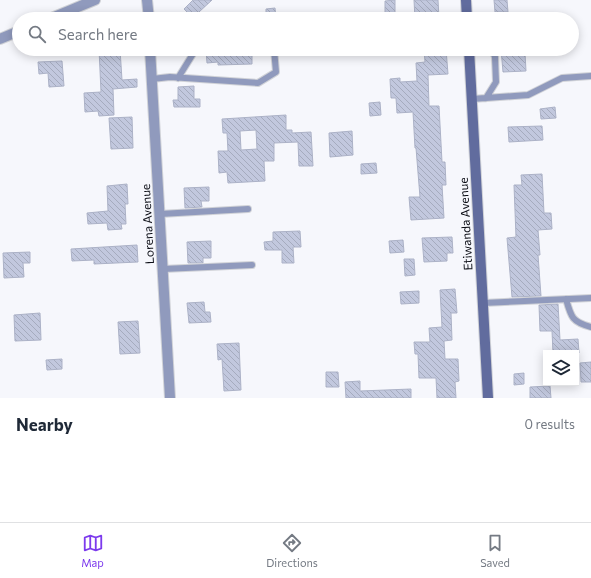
<!DOCTYPE html>
<html lang="en">
<head>
<meta charset="utf-8">
<style>
	body { margin:0; font-family:Commissioner,sans-serif; background:#f6f6f7; color:#1f2937 }
	.controls { position:absolute; right:12px; bottom:12px; display:grid; overflow:hidden; border-radius:0px; box-shadow:0 2px 10px #0003 }
	.controls button { width:36px; height:36px; display:grid; place-items:center; padding:0; border:0; border-bottom:1px solid #e0e1e3; background:#fff; color:#1f2937; font:20px sans-serif }
	.list { margin:0; padding:0; list-style:none }
	h2 { display:flex; justify-content:space-between; align-items:center; height:52px; margin:0; padding:0 16px; font-size:17px }
	h2 small { font-size:13px; font-weight:400; color:#747a83 }
	.icon { flex:none; width:22px; height:22px; fill:none; stroke:currentColor; stroke-width:2; stroke-linecap:round; stroke-linejoin:round }
	.map { position:relative; flex:none; width:591px; height:398px; overflow:hidden }
	.search { position:absolute; background:#fff; box-shadow:0 2px 10px #0003; left:12px; right:12px; top:12px; height:44px; display:flex; align-items:center; gap:10px; box-sizing:border-box; padding:0 14px; border-radius:22px; color:#747a83; font-size:15px }
	.sheet { height:124px; background:#fff }
	nav { display:flex; justify-content:space-around; align-items:center; box-sizing:border-box; height:56px; border-top:1px solid #e0e1e3; background:#fff; font-size:11px; color:#747a83 }
	nav a { display:grid; justify-items:center; gap:2px }
	nav .on { color:#7c3aed }
	.map>svg:first-child { display:block }
	.building { fill:url(#building-back-hatch); stroke:#acb2c7; fill-rule:evenodd }
	.lines { fill:none; stroke-linecap:round; stroke-linejoin:round }
	.lane-casing { stroke:#d0d2d7; stroke-width:8 }
	.street-casing { stroke:#d0d2d7; stroke-width:12 }
	.secondary-casing { stroke:#d0d2d7; stroke-width:12 }
	.lane { stroke:#909abd; stroke-width:6 }
	.street { stroke:#909abd; stroke-width:10 }
	.secondary { stroke:#616c9e; stroke-width:10 }
	.labels { text-anchor:middle; dominant-baseline:central; stroke-width:3.5; stroke-linejoin:round; paint-order:stroke }
	.street-label { font-size:12px; fill:#0b0d15; stroke:#f6f7fc }
</style>
</head>
<body>
<div class="map">
<svg width="591" height="398" viewBox="0 0 591 398">
	<defs>
		<pattern id="building-back-hatch" width="6" height="6" patternUnits="userSpaceOnUse"><rect width="6" height="6" fill="#c2c8de"/><path d="M-1 5l2 2M0 0l6 6M5-1l2 2" fill="none" stroke="#a5abbe"/></pattern>
	</defs>
	<rect width="100%" height="100%" fill="#f6f7fc"/>
	<path class="building" d="M193 0H212L199 12 207 19H194L184 9Z
		M395 0V19H385V1Z
		M414 0H438L439 18 415 19Z
		M494 0H507L508 12H495Z
		M275 8 276 19H266V9Z
		M99 49H120L122 80 137 79V87L113 89 114 115 99 116 98 111 85 112 84 93 101 92Z
		M229 49H252V64L218 65V62L207 63 206 50Z
		M424 49H446L448 74 428 75 429 106H439L442 162H445L446 185H442L444 218 411 220 409 197H420L416 148H415L413 112 397 113 396 98H391L390 79 400 78V82L417 81 416 63 425 62Z
		M501 49H516V54L525 53 526 71 503 72Z
		M62 61 64 86 49 87 48 73 39 74 38 62Z
		M194 86V99H200V107H174L173 100H178V87Z
		M380 102 381 115 370 116 369 103Z
		M555 107 556 118 541 119 540 109Z
		M286 115V130H292V133L311 132 313 166H299L298 142 274 143V161H264L265 181 228 183 227 172 219 173 218 151H228L227 133H223L222 119ZM256 130 257 149 241 150 240 131Z
		M132 117 133 148 111 149 109 118Z
		M542 126 543 140 509 142 508 127Z
		M352 131 353 155 330 157 329 133Z
		M376 163 377 173 361 174V164Z
		M542 174 544 213H551L552 229 538 230 540 255H538L541 296 512 297 507 238 516 237 514 185H522L521 175Z
		M127 184 128 204H125L126 224H121L122 229 108 230 107 223 88 224 87 213 108 211 107 186Z
		M209 187V201H201L202 207 185 208 184 188Z
		M300 231 301 247H293L294 263H282V250H265L264 242 273 241V232Z
		M452 237 453 253H447V261L424 262 422 238Z
		M403 240 404 252 390 253 389 241Z
		M211 241V258H203V263H188L187 242Z
		M137 245 138 262 94 264V260L72 261 71 249Z
		M30 252V263H23L24 277 4 278 3 253Z
		M404 259H414L415 275 405 276Z
		M455 289 457 313H451L452 340 444 341 445 359H458L459 381 455 382 456 398H437L436 378H419L418 354H415L414 342H430L429 328 442 327 440 290Z
		M419 291V303L401 304 400 292Z
		M204 302 205 312H210L211 322 189 323 187 303Z
		M558 304 560 340 578 339 579 353H553L552 331H540L539 305Z
		M40 313 41 340 15 341 14 315Z
		M138 321 140 353 120 354 118 322Z
		M239 343 241 390 224 391 222 359 218 360 217 344Z
		M62 359V369L47 370 46 360Z
		M591 362V382H581L580 363Z
		M326 372H338L339 387H326Z
		M524 373V384L514 385V374Z
		M360 381V391L411 389V398H346L345 382Z
		M550 386 551 398H530V387Z"/>
	<g class="lines">
		<g class="lane-casing">
			<path id="lane" d="M178 78 196 49
				M152 79 170 77 258 83 276 72 274 49
				M486 98 496 82 495 57 492 49
				M472 99 528 95 562 78 591 76
				M160 214 248 209
				M163 269 252 265
				M566 299C571 317 572 322 591 327
				M483 303 591 298"/>
		</g>
		<g class="street-casing">
			<path id="street" d="M147 0 149 19
				M49 19 95 0
				M0 39 19 31
				M150 49 170 398"/>
		</g>
		<g class="secondary-casing">
			<path id="secondary" d="M466 0 467 19
				M469 49 488 398"/>
		</g>
		<use href="#lane" class="lane"/>
		<use href="#street" class="street"/>
		<use href="#secondary" class="secondary"/>
	</g>
	<g class="labels">
		<g class="street-label">
			<text transform="translate(147 224) rotate(-93)">Lorena Avenue</text>
			<text transform="translate(465 224) rotate(-93)">Etiwanda Avenue</text>
		</g>
	</g>
</svg>
<div class="controls">
<button><svg class="icon" aria-label="layers" viewBox="0 0 24 24"><path d="M12 4l9 5-9 5-9-5zM3 14l9 5 9-5"/></svg></button>
</div>
<div class="search"><svg class="icon" aria-label="search" viewBox="0 0 24 24"><circle cx="10" cy="10" r="6"/><path d="M15 15l6 6"/></svg>Search here</div>
</div>
<section class="sheet">
<h2>Nearby<small>0 results</small></h2>
<ul class="list">
</ul>
</section>
<nav>
<a class="on"><svg class="icon" aria-label="map" viewBox="0 0 24 24"><path d="M3 6l6-2 6 2 6-2v14l-6 2-6-2-6 2zM9 4v14M15 6v14"/></svg>Map</a>
<a><svg class="icon" aria-label="directions" viewBox="0 0 24 24"><path d="M12 3l9 9-9 9-9-9zM9 14v-3h6M13 9l2 2-2 2"/></svg>Directions</a>
<a><svg class="icon" aria-label="saved" viewBox="0 0 24 24"><path d="M7 4h10v16l-5-4-5 4z"/></svg>Saved</a>
</nav>
</body>
</html>
